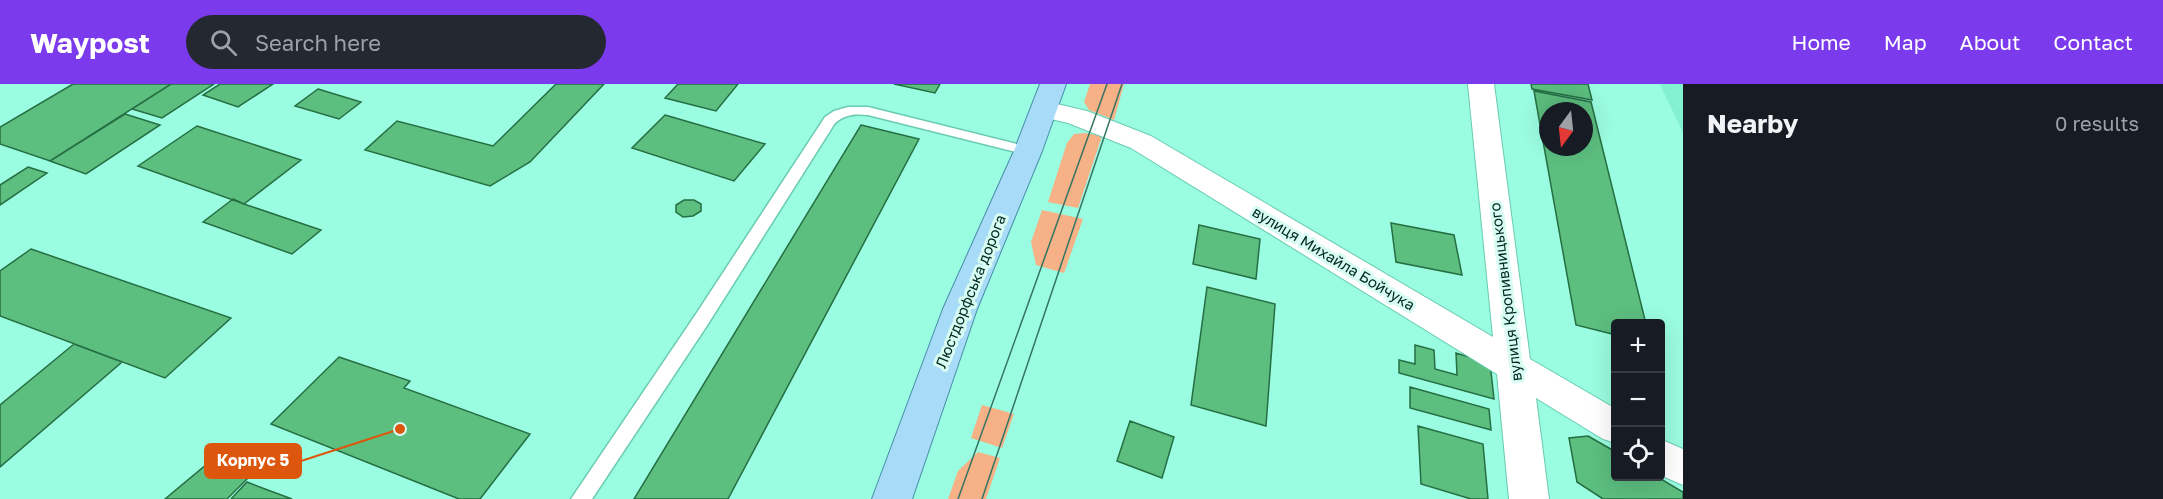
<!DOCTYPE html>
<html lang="en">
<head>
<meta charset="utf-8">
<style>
	body { margin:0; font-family:"Golos Text",sans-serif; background:#242831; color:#f1f3f6 }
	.controls { position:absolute; right:18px; bottom:18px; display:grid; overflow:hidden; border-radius:6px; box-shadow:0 6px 24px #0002 }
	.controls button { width:54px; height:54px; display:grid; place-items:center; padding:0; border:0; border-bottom:2px solid #363941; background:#171b24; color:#f1f3f6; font:30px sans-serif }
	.compass { position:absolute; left:1539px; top:18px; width:54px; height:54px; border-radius:50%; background:#171b24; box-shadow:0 6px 24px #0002; rotate:195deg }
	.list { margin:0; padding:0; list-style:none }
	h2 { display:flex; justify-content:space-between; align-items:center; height:78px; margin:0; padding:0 24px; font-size:26px }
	h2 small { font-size:20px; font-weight:400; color:#9ea1a6 }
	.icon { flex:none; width:33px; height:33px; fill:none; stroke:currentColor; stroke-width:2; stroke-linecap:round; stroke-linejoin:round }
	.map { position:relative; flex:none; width:1683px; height:415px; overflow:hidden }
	header { display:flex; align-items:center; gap:36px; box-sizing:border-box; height:84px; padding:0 30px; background:#7c3aed; color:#fff }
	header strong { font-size:28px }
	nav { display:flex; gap:33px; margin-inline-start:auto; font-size:21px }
	.search { width:420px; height:54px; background:#242831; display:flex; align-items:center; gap:15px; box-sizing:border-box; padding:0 21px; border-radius:33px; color:#9ea1a6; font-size:22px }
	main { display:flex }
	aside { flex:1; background:#171b24 }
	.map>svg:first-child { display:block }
	.built { fill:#83f0d2 }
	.green { fill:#f6b286 }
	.building { fill:#5cbe7f; stroke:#256f43; stroke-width:1.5; fill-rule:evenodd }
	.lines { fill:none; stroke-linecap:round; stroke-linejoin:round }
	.lane-casing { stroke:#69cbb0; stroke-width:3 }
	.street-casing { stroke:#69cbb0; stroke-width:2 }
	.primary-casing { stroke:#478ea9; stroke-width:2 }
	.lane { fill:#fff; fill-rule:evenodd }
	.street { fill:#fff; fill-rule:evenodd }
	.primary { fill:#a7dbf7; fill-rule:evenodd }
	.tram { stroke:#357363; stroke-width:1.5 }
	.labels { text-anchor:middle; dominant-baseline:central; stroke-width:6; stroke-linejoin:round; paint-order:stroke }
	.street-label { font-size:15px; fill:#002b22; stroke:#d8fcf1 }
	.leader { fill:none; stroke:#dc570d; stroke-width:2 }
	.callout-dot { fill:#dc570d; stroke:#d8fcf1; stroke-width:2 }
	.callout { fill:#dc570d; stroke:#dc570d; stroke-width:2 }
	.callout-label { font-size:16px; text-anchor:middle; font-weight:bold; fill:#fff }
</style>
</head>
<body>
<header>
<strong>Waypost</strong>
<div class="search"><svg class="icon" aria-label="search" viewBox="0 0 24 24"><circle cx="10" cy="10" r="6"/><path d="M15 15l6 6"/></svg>Search here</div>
<nav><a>Home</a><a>Map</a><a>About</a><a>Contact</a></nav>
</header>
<main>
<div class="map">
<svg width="1683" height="415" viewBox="0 0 1683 415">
	<rect width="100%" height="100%" fill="#9afce0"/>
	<path class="built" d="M1660 0H1683V49Z"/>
	<path class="green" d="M1090 0H1124L1114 36 1089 26 1084 18Z
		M1085 49 1102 52 1078 124 1048 118 1067 59 1074 50Z
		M1042 126 1083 135 1064 189 1036 181 1031 158Z
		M982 321 1014 330 1002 364 971 354Z
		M978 368 1000 374 986 415H948L958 387Z"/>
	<path class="building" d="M73 0H171L50 77 0 60V43Z
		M171 0H214L162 34 132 25Z
		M220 0H273L238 23 203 11Z
		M556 0H604L530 78 490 102 365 66 397 37 493 62Z
		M678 0H738L716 27 665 14Z
		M894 0H940L935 9Z
		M1531 0H1588L1592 16 1532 5Z
		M318 5 361 18 339 35 295 22Z
		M1534 7 1591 18 1646 240H1616V251L1576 241ZM1548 27H1584V63H1548Z
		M125 30 160 41 86 90 50 77Z
		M665 31 765 60 734 97 632 64Z
		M861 41 919 55 728 415H634Z
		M197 42 301 76 244 120 138 82Z
		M28 83 47 89 0 121V101Z
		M233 115 244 120 321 146 292 170 203 138Z
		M684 116H694L701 120V127L693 132 683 133 676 128V121Z
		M1391 139 1454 151 1462 191 1396 178Z
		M1199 141 1260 155 1256 195 1193 180Z
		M31 165 231 234 165 294 0 232V187Z
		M1207 203 1275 220 1266 342 1191 321Z
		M74 260 122 278 0 383V321Z
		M1415 261 1434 266 1435 285 1457 291 1456 269 1490 279 1494 315 1399 289V276L1415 280Z
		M339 273 410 297 404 304 530 350 480 415H459L271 340Z
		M1410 303 1489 325 1491 346 1410 324Z
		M1130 337 1174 353 1162 394 1117 377Z
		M1418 342 1483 360 1488 415H1471L1421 400Z
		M1588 352 1616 368V392H1656L1683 408V415H1603L1577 398 1569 354Z
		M213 375H244L236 387 252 390 227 415H165Z
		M247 398 265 405 292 415H231Z"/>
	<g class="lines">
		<g class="lane-casing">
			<path id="lane" d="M848 23H868L1033 64 1035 67 1028 71 868 31C855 30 846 30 835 39L708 240 592 415H571L696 230 825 33 834 27Z"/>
		</g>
		<g class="street-casing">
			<path id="street" d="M1468 0H1494L1530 275 1616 325V359L1603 355 1536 314 1549 415H1509L1497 290 1131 64 1068 39 1034 31 1031 25 1034 19 1044 17 1087 27 1151 52 1493 253Z
				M1660 355 1683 365V401L1660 391Z"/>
		</g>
		<g class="primary-casing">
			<path id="primary" d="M1040 0H1066L1042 67 977 225 912 415H872L943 225 1014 67Z"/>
		</g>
		<use href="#lane" class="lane"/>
		<use href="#street" class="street"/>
		<use href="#primary" class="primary"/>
		<path class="tram" d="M958 415 1107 0
			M982 415 1122 0"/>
	</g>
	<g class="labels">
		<g class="street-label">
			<text transform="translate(1334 174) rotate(31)">вулиця Михайла Бойчука</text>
			<text transform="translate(970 207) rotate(-68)">Люстдорфська дорога</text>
			<text transform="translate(1505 208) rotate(-97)">вулиця Кропивницького</text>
		</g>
	</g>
	<path class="leader" d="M400 345L301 377"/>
	<circle class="callout-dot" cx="400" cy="345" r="6"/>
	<rect class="callout" x="205" y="360" width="96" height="34" rx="6"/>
	<g class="callout-label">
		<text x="253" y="382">Корпус 5</text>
	</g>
</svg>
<div class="controls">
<button>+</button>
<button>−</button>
<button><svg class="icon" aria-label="locate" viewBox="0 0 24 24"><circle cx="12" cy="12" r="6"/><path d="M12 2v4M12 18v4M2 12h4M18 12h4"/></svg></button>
</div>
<svg class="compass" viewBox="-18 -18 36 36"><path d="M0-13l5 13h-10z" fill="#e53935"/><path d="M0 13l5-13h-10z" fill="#9ea1a6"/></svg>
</div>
<aside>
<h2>Nearby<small>0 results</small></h2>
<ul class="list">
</ul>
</aside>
</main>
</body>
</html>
